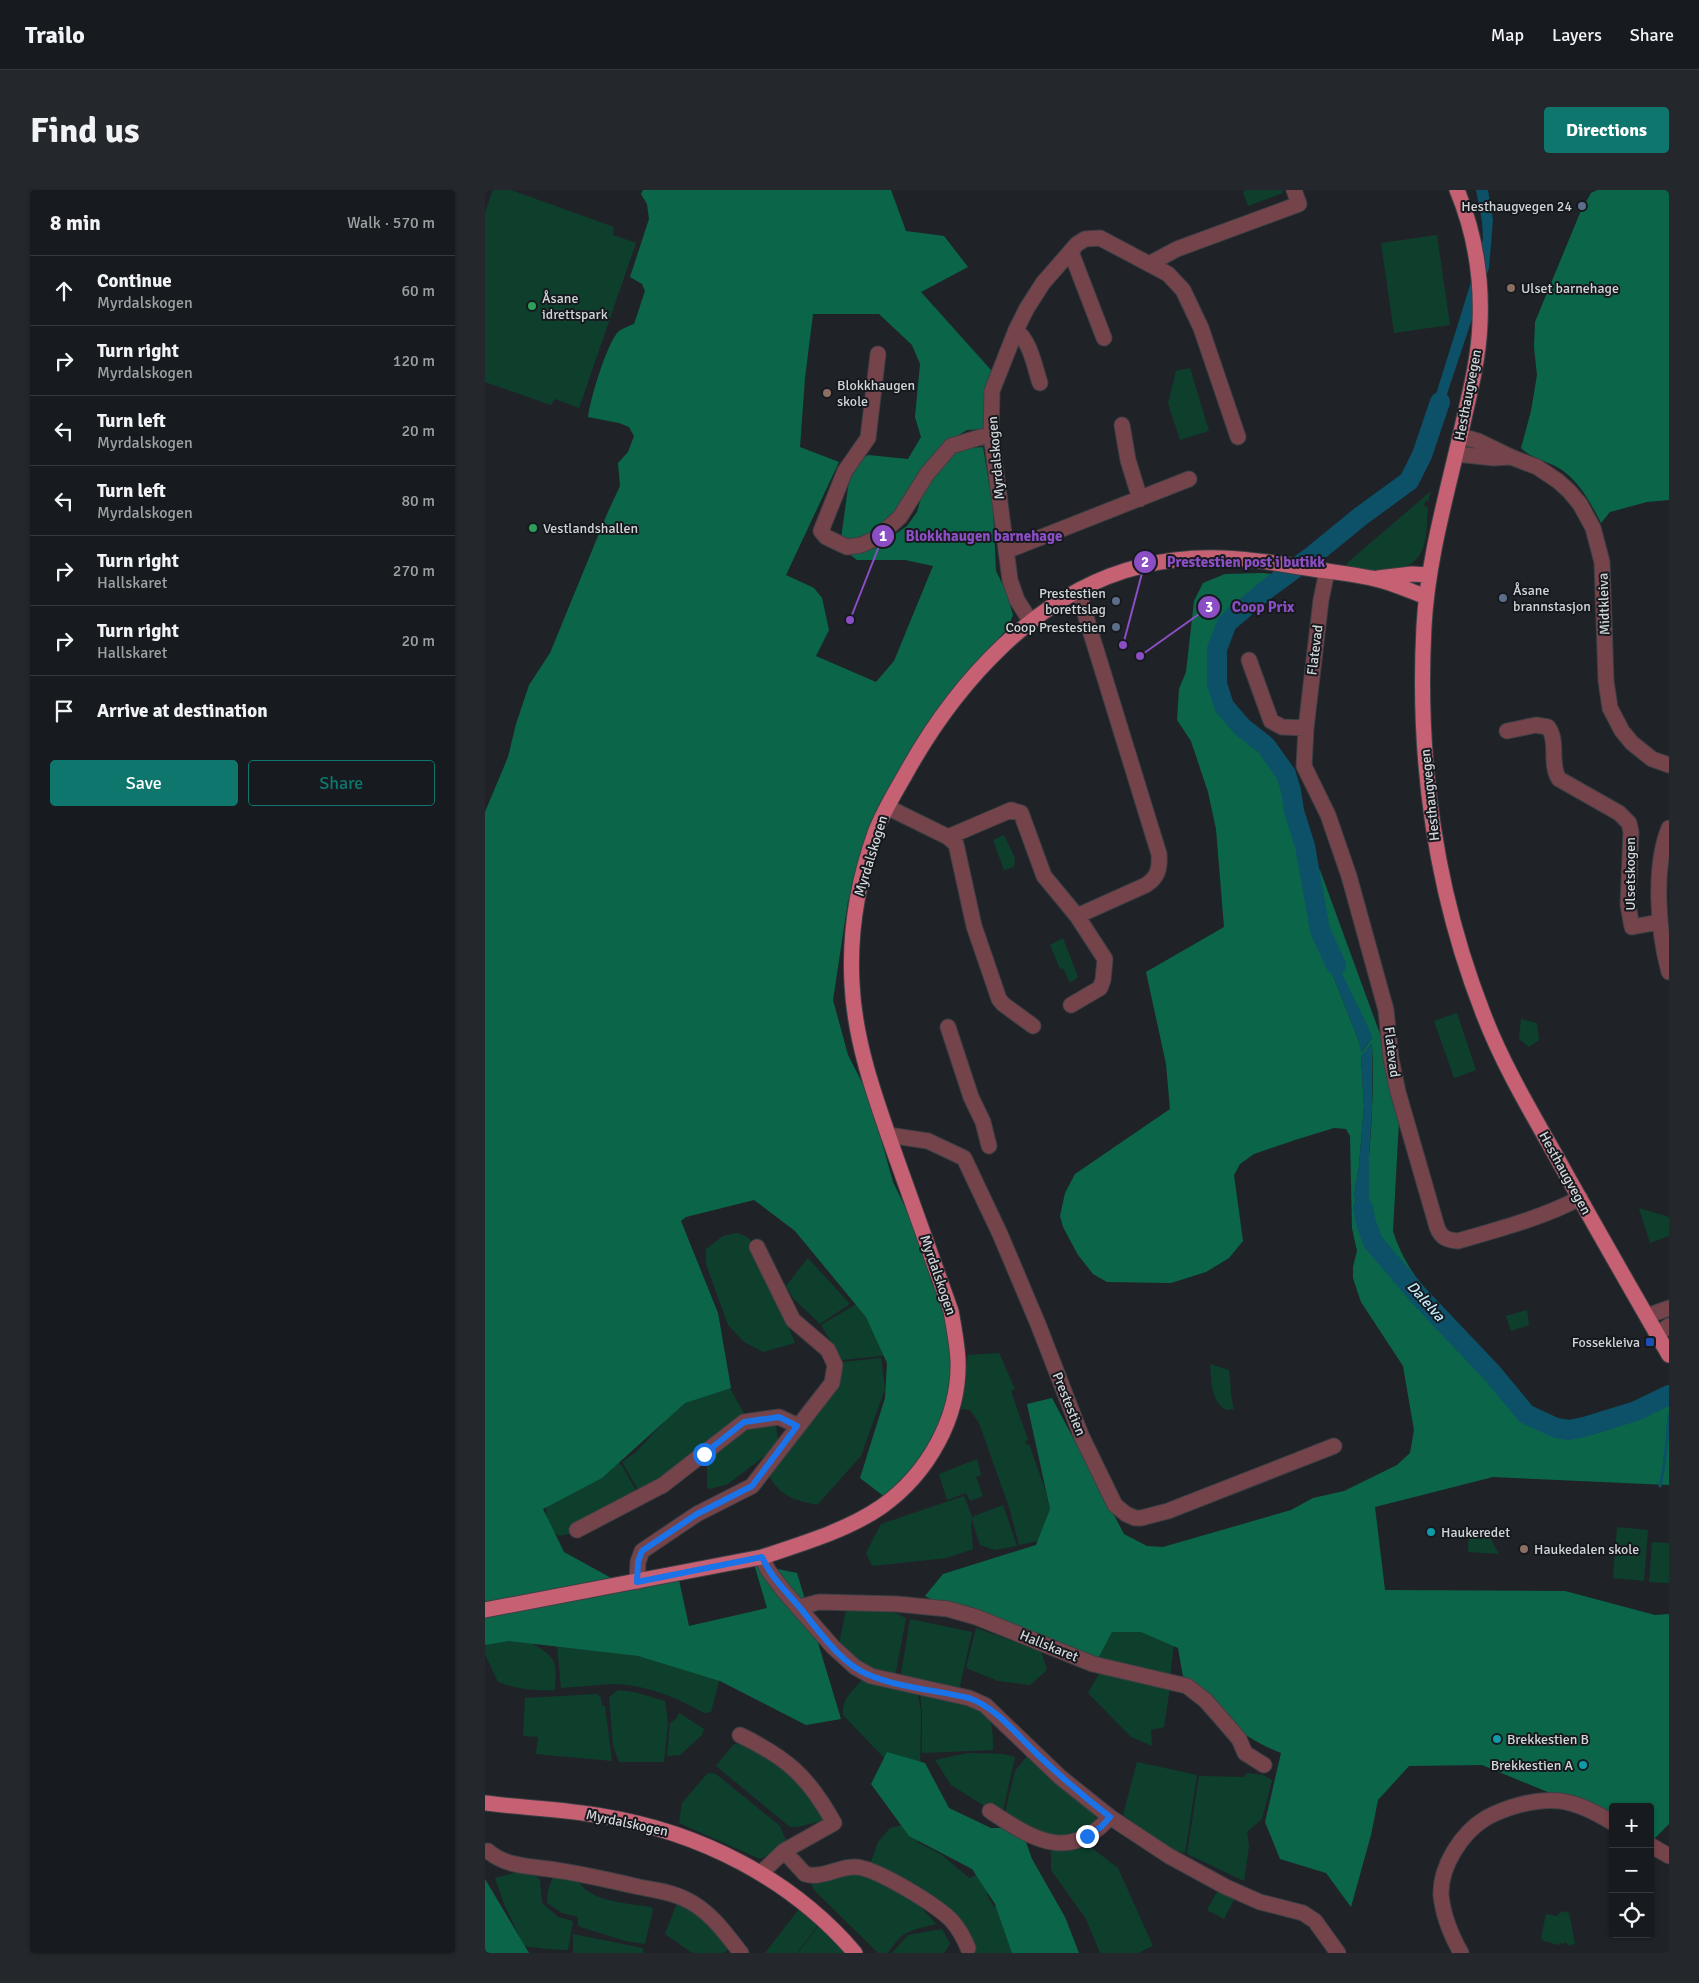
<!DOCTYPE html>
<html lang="en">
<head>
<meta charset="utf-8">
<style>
	body { margin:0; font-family:Signika,sans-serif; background:#24272b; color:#f1f3f6 }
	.controls { position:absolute; right:15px; bottom:15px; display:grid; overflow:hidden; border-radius:5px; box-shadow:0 1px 4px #0004 }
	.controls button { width:45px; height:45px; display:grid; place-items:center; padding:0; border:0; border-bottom:1px solid #36383c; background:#171a1e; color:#f1f3f6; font:25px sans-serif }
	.stop { position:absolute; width:15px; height:15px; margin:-11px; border:4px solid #1a73e8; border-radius:50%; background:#fff }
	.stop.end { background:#1a73e8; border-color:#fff; box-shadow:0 1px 5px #0008 }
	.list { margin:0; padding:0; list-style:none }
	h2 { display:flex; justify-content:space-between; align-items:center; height:65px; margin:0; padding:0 20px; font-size:21px }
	h2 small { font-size:16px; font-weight:400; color:#9ea1a4 }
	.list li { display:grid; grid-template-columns:32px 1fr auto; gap:15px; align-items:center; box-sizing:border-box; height:70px; padding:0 20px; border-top:1px solid #36383c }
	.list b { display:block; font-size:19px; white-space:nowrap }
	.list p { margin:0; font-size:16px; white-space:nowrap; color:#9ea1a4 }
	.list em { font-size:16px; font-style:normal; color:#9ea1a4 }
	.actions { display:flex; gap:10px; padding:15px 20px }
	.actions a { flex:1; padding:11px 0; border:1px solid #0f766e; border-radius:5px; text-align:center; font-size:18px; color:#0f766e }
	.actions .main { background:#0f766e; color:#fff }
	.icon { flex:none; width:28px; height:28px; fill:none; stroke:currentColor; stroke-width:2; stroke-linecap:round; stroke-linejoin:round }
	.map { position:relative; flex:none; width:1184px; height:1763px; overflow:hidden; border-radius:5px }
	header { display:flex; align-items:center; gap:30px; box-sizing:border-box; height:70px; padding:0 25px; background:#171a1e; border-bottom:1px solid #36383c }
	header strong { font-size:24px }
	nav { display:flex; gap:28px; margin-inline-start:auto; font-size:18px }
	.intro { display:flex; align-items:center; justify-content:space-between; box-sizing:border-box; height:120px; padding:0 30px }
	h1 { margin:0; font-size:35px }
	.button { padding:12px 22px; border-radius:5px; background:#0f766e; color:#fff; font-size:18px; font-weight:700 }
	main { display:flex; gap:30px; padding:0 30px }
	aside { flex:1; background:#171a1e; border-radius:5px; box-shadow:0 1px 4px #0004 }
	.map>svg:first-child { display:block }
	.green { fill:#0e3f2d }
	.forest { fill:#0b6649; fill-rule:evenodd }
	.water { fill:#0c5168 }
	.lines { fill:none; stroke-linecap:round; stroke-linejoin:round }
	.stream { stroke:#0c5168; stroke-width:3 }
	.river { stroke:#0c5168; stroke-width:20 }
	.minor-casing { stroke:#3c3f44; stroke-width:17 }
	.major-casing { stroke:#3c3f44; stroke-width:17 }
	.minor { stroke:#75444b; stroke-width:15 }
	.major { stroke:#c56173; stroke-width:15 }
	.route { stroke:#1a73e8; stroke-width:6 }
	.service-dot { fill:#5c6f8a; stroke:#16191e; stroke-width:2 }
	.education-dot { fill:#8d6e63; stroke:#16191e; stroke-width:2 }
	.leisure-dot { fill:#2e9e5b; stroke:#16191e; stroke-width:2 }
	.transit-dot { fill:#1a4fb4; stroke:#16191e; stroke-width:2 }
	.culture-dot { fill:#0f9aa8; stroke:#16191e; stroke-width:2 }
	.labels { text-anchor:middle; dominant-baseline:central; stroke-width:4; stroke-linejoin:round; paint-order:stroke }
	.poi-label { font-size:14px; fill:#d2d5d8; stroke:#16191e; text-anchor:start }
	.street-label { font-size:14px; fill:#d2d5d8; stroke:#16191e }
	.water-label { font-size:15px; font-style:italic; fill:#c0e9fb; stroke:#16191e }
	.leader { fill:none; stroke:#8c4ec4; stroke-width:2 }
	.callout-dot { fill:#8c4ec4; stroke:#16191e; stroke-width:2 }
	.mark-label { font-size:15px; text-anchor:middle; font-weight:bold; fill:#fff }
	.callout-label { font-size:15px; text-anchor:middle; font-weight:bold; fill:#8c4ec4; stroke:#16191e; stroke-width:4; stroke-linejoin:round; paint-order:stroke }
</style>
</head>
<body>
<header>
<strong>Trailo</strong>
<nav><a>Map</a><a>Layers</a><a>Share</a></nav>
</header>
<div class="intro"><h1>Find us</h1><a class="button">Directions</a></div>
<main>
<aside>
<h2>8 min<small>Walk · 570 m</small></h2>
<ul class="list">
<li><svg class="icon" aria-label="ahead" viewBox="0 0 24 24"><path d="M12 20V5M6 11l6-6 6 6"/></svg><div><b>Continue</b><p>Myrdalskogen</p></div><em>60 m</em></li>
<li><svg class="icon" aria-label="right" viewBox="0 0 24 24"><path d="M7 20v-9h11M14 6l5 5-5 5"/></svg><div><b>Turn right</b><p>Myrdalskogen</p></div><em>120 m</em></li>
<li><svg class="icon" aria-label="left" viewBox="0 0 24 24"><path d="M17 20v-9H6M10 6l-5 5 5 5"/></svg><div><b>Turn left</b><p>Myrdalskogen</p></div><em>20 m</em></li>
<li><svg class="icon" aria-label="left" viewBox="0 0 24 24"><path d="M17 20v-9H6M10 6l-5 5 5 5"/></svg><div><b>Turn left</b><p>Myrdalskogen</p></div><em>80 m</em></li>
<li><svg class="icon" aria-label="right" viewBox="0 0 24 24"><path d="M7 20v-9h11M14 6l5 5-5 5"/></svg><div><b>Turn right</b><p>Hallskaret</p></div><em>270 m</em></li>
<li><svg class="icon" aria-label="right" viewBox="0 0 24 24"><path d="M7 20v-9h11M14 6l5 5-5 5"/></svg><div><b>Turn right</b><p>Hallskaret</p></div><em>20 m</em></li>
<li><svg class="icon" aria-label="arrive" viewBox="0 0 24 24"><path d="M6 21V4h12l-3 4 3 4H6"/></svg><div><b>Arrive at destination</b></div></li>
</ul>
<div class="actions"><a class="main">Save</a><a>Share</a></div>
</aside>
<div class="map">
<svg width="1184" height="1763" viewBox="0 0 1184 1763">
	<rect width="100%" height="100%" fill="#1f2328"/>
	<path class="green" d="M8 0H26L129 37 128 45 151 53 94 218 70 209 66 215 0 192V23Z
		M761 0H797L798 3 763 16 758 2Z
		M952 45 965 135 909 143 896 53Z
		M705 178 724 241 695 250 683 213 691 181Z
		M946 301 943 311H940L939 316 943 317C941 338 944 368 920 377L921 381 890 382 861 376 862 373Z
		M519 645 530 668 529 677 519 680 508 650Z
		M578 748 593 787 585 793 578 778 575 779 565 755Z
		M972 823 991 880 969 888 949 831Z
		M1036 829 1052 833 1054 850 1044 857 1034 849Z
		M1154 1018 1184 1027V1046L1165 1053Z
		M252 1043 262 1047 269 1053 310 1153 278 1162 259 1152 243 1135 221 1074V1059L238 1046Z
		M323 1068 365 1114 335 1134 308 1108 301 1096Z
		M383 1107 412 1158 396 1166 357 1170 336 1135Z
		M1042 1120 1044 1135 1026 1141 1021 1126Z
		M514 1163 530 1199 526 1201 543 1250 540 1251 542 1255 544 1254 560 1299 565 1319 553 1351 534 1355 524 1317 494 1233 485 1220 476 1219 483 1165Z
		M396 1168 400 1199 376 1266 332 1315C304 1308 299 1308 282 1284L351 1193 357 1172Z
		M725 1174 744 1180C746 1193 745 1206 749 1219L742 1220C725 1211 727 1192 725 1174Z
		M238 1186 261 1227 155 1303 137 1272 151 1262 191 1219Z
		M290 1230 294 1255 243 1294 225 1299 222 1297V1267L267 1232Z
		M492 1269 496 1285 491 1287 498 1306 485 1311 481 1303 462 1310 454 1284Z
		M132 1271 137 1276 153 1304 89 1343 74 1346 61 1337 62 1295Z
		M479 1306 488 1329 489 1326 518 1315 532 1356 510 1360 495 1355 488 1334V1329L486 1334 488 1359 462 1368 387 1376 381 1363 396 1334Z
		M1132 1337 1163 1340 1159 1391 1128 1388Z
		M984 1340 1002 1342 1014 1364 983 1362Z
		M1167 1352 1184 1353V1393L1164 1392Z
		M633 1415 689 1453 685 1488 600 1468Z
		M361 1420 406 1421 421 1428 410 1487 383 1481 354 1454Z
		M425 1429 487 1442 474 1501 415 1489Z
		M491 1438 556 1461 562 1480 545 1495 513 1491 481 1478Z
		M17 1439C30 1445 64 1459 69 1472 72 1480 70 1492 70 1500 49 1501 33 1499 13 1492L0 1464V1457Z
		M72 1456 153 1466 236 1484 226 1522 219 1523C191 1507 159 1494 126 1494 109 1495 92 1497 76 1498Z
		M615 1482 685 1497 679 1537 666 1540 667 1556 646 1547 603 1503Z
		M377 1490 432 1502 436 1520 435 1583 403 1572 358 1525C357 1509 367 1501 377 1490Z
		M133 1500 149 1502 180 1511 183 1533 179 1572H134L128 1556 124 1507Z
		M435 1502C453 1506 501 1512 506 1532 508 1541 508 1551 508 1560L437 1563V1521Z
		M112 1504 116 1508 117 1516H120L127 1571 51 1564 53 1547 38 1546 40 1508Z
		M194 1523 219 1539 217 1545 195 1565 182 1566 185 1533 192 1528Z
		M260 1550 321 1597 339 1627 337 1631 312 1637H305L231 1576 248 1555Z
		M483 1563 518 1564 530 1567 518 1621 501 1617 466 1595 450 1570Z
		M543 1565 609 1624 612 1632 599 1643 561 1649 520 1622 530 1581Z
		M652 1572 712 1585 700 1663 684 1659 638 1625Z
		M225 1583 231 1584 295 1636 303 1655 275 1669 194 1633 197 1613 222 1584Z
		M762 1583 778 1585 787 1590 777 1629 762 1642 764 1656 759 1691 702 1664 714 1586 759 1587Z
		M422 1634 435 1646 432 1652 457 1665 484 1688 491 1685 504 1691 502 1705 509 1717 520 1710 530 1763H486L481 1746 385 1674 393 1652 405 1638Z
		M599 1652 633 1678 668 1756 653 1763H615L601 1729 566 1680V1662L574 1655Z
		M33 1682 51 1686 55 1690 57 1713 73 1727 88 1731 83 1760 62 1759 39 1756 19 1714 10 1688Z
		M365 1683 382 1686 431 1712 451 1734C425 1741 419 1739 403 1763H393L329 1700 326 1693Z
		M70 1685 93 1688C98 1711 146 1714 166 1717L168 1720 160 1754 140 1751 96 1737 93 1735V1727L77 1723 62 1713C62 1703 64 1693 70 1685Z
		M733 1700 750 1708 739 1729 722 1720Z
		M193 1711 214 1723 247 1757 238 1763H207L180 1744Z
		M314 1719 334 1734 312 1763H280Z
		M1077 1721 1084 1723 1090 1753 1085 1756 1080 1752 1078 1754 1075 1753 1074 1755 1058 1751 1056 1748 1061 1724 1072 1726Z
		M335 1734 362 1763H313Z
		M457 1739 465 1754 459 1763H407L423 1745Z
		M88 1744 158 1758V1763H88Z"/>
	<path class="forest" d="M158 0H406L421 41 459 46 483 77 436 102 506 180 504 239 482 240 465 250 403 333 374 348 356 349 366 275 383 265 423 269 436 247 430 227 435 174 427 155 394 124H328L320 188 315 257 354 272 301 385 329 398 337 408 344 440 331 466 391 492 409 471 448 376 420 370H372L355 357 370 361 396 354 422 336 432 322 438 301 456 273 475 259 498 257 508 317 511 381 521 401 528 425 523 438 485 479 401 626 363 711 348 810 363 865 384 906 408 992 440 1058 446 1091 469 1141 474 1183 459 1245 405 1311 375 1288 400 1208 402 1173 381 1127 310 1041 269 1010 201 1027 196 1031 233 1123 246 1198 200 1213 117 1288 58 1319 79 1362 148 1400 194 1390 204 1436 282 1418 269 1374 312 1383 356 1529 321 1535 235 1491 153 1466 24 1451 0 1455V622L23 567 31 534 44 495 65 463 122 324 135 296 133 273 143 262 149 246 144 237 134 233 103 227C105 210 122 152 134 141 138 138 144 136 149 134L160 101 157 94 145 87 164 29 162 14 156 4Z
		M1112 0H1184V310L1162 312 1125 322 1116 333C1105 312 1096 294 1077 280 1064 271 1047 269 1036 258L1046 221 1052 185 1049 157 1050 132 1095 23 1106 3Z
		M778 383 788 384C774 398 754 409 741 425 719 450 721 492 732 522L799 586 819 680H835L895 844 916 894 908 1041C921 1085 957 1118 984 1154 1001 1175 1015 1201 1033 1221 1044 1231 1058 1240 1072 1244 1113 1255 1147 1224 1184 1216V1295L1008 1287 890 1317 900 1400 1080 1401 1170 1425 1184 1424V1634L1166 1652 1165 1617H1128V1629L997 1575 924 1576 893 1610 886 1645 866 1717 841 1683 795 1669 780 1632 796 1563C756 1547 732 1524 700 1498L693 1458 656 1442H627L609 1476 572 1468 499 1437 440 1406 458 1384 551 1355 565 1319 542 1214 567 1208 639 1344 662 1356 678 1357 806 1320 828 1308 859 1301 912 1275 925 1263 929 1240 918 1176 876 1112 868 1088V1077L872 1061 867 1038 865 946 861 939 849 938 810 950 769 964 755 974 749 985 758 1051 744 1068 721 1082 686 1093 622 1092 608 1084 593 1065 578 1037 575 1026 580 1003 590 984 685 919 681 874 661 782 739 737 731 639 723 602 706 551 692 530 694 499 701 482 709 411 718 393 740 384ZM841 752 887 848 877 862 874 851 839 763ZM887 853C888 875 888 898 887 919 886 960 877 1004 889 1043L880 1044 869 1005 874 976 879 916 876 867Z
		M402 1562 440 1573 464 1618 506 1638H536L547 1669 580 1727 594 1763H527L510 1714 487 1679 424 1646 386 1594Z
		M0 1689 44 1763H0Z"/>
	<path class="water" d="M991 0H1003L1008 30 1004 78 963 201 952 243 942 233 992 73 998 49 997 31Z
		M841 751 886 843 887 848 876 863 874 851 839 763Z
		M887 853V920L884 965V1025L890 1043 879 1044 869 1005 874 976 879 916 876 866Z"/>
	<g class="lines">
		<path class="stream" d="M1175 1296C1181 1272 1182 1249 1184 1225"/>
		<path class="river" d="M851 775 835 740 820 656 809 621 806 601 801 584 781 556 757 537 739 516 732 494V459L742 433 782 399 827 366 876 326 924 291 937 265 955 212
			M878 1018 881 1033 888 1052 933 1105 1007 1183 1041 1224 1071 1238 1084 1240 1099 1237 1151 1221 1184 1205"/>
		<g class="minor-casing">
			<path id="minor" d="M586 62 619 148
				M664 74 692 59 814 14 809 0
				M531 140C546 153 549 175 555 193
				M393 164 383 248 360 281 336 341 341 347 362 357 376 355 392 348 415 327 442 284 466 256 506 244
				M637 235 643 270 655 309
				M975 246 993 251 1026 267 1052 277 1073 291 1084 301 1095 314 1108 338 1117 372 1121 491 1125 518 1137 541 1147 553 1167 569 1184 575
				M971 264 1009 268 1024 267
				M521 361 704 289
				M842 381 836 410 821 538 819 576 843 625 864 686 901 820 906 869 913 902 952 1037C956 1048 962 1050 973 1051 1014 1039 1057 1028 1095 1008
				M546 432 532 410 525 390 506 244 507 201 531 140 542 118 558 93 592 54 600 49 615 48 683 84 698 100 716 138 753 247
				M764 470 786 531 797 537 821 538
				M1022 541 1051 535 1063 537C1074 552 1064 574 1074 589L1134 623 1144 633 1146 642 1143 715 1147 737 1174 732
				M402 617 463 647 471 654 489 736 514 809 518 814 548 836
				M1184 638C1168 677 1173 742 1184 782
				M463 647 526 620 536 623 559 686 592 726
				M586 815 615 798 618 790 620 769 592 726 661 695C673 687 675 679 674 664L593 401
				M463 837 486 907 498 932 504 956
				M403 945 443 951 479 968 515 1044 553 1134 596 1245 630 1315 641 1324 650 1328H656L683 1321 849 1256
				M1162 1126 1184 1118
				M1172 1144 1184 1136
				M92 1340 178 1295 259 1232 294 1227 313 1236
				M277 1367 283 1380 298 1400 348 1457 370 1477 386 1486 484 1508 500 1515 575 1587 625 1627 684 1666 741 1697 775 1712 818 1723 830 1731 853 1763
				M152 1392 153 1372 157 1361 212 1324 267 1296 347 1193 350 1175 343 1160 308 1130 272 1057
				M315 1417 334 1412 412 1414 463 1419 491 1427 608 1474 702 1496 720 1510 736 1528 754 1549 760 1563 779 1575
				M255 1545C302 1568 323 1586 349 1633L299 1661 276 1683
				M505 1621C546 1648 584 1674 625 1627
				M1165 1655 1184 1666
				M3 1661C20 1676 42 1676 64 1679 94 1683 124 1690 154 1697 170 1700 187 1702 202 1710 225 1721 241 1744 256 1763
				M299 1661 320 1684C336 1689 353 1677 369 1677 389 1676 453 1716 467 1731 474 1739 479 1748 483 1758
				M976 1763C966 1745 958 1726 956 1705 955 1677 976 1643 1001 1628 1021 1617 1052 1608 1075 1611 1093 1613 1112 1623 1128 1633"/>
		</g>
		<g class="major-casing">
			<path id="major" d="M972 0C989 41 997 88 995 133 994 164 987 194 980 224 965 294 943 364 939 436 932 568 950 700 998 823 1017 873 1045 920 1071 966 1108 1033 1146 1099 1184 1165
				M893 388 927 384 944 385
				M0 1420 277 1367C316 1354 363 1340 396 1317 443 1284 475 1227 473 1170 472 1153 469 1137 466 1121 448 1071 430 1020 412 970 392 913 370 855 367 794 364 742 373 691 390 643 398 622 409 604 420 585 470 494 552 401 657 376 711 362 762 368 815 377 839 381 862 383 886 388 904 391 923 400 941 407
				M0 1613C39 1618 79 1619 117 1626 214 1642 306 1688 370 1763"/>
		</g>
		<use href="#minor" class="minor"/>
		<use href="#major" class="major"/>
	</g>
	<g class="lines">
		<path class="route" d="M219 1264 259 1232 294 1227 312 1236 267 1296 212 1324 157 1361 153 1372 152 1392 277 1367C286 1388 302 1402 316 1419 335 1442 355 1473 384 1485 415 1498 452 1500 484 1508 512 1518 531 1544 552 1564 575 1586 599 1607 625 1627L616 1637 602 1646"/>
	</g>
	<g class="service-dot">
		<circle cx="1097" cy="16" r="5"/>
		<circle cx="1018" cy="408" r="5"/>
		<circle cx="631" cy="411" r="5"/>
		<circle cx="631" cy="437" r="5"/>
	</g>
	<g class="education-dot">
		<circle cx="1026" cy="98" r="5"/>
		<circle cx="342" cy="203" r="5"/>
		<circle cx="1039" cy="1359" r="5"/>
	</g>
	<g class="leisure-dot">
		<circle cx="47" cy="116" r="5"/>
		<circle cx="48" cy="338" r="5"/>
	</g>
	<rect class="transit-dot" x="1160" y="1147" width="10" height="10" rx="2.5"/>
	<g class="culture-dot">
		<circle cx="946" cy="1342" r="5"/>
		<circle cx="1012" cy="1549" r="5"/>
		<circle cx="1098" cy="1575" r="5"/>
	</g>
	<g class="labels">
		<g class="poi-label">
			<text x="1087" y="16" text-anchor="end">Hesthaugvegen 24</text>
			<text x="1036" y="98">Ulset barnehage</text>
			<text x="57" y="108">Åsane<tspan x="57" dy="16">idrettspark</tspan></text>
			<text x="352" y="195">Blokkhaugen<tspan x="352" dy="16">skole</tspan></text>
			<text x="58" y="338">Vestlandshallen</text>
			<text x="1028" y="400">Åsane<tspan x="1028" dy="16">brannstasjon</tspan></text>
			<text x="621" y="403" text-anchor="end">Prestestien<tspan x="621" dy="16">borettslag</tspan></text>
			<text x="621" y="437" text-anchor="end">Coop Prestestien</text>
			<text x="1155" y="1152" text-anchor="end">Fossekleiva</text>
			<text x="956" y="1342">Haukeredet</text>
			<text x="1049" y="1359">Haukedalen skole</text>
			<text x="1022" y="1549">Brekkestien B</text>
			<text x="1088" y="1575" text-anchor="end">Brekkestien A</text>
		</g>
		<g class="street-label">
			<text transform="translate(983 205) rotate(-79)">Hesthaugvegen</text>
			<text transform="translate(511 268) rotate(-95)">Myrdalskogen</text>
			<text transform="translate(1119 414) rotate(-92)">Midtkleiva</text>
			<text transform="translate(830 460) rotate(-83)">Flatevad</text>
			<text transform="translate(945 605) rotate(-96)">Hesthaugvegen</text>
			<text transform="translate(386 666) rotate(-73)">Myrdalskogen</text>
			<text transform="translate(1145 684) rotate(-90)">Ulsetskogen</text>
			<text transform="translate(907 862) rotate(83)">Flatevad</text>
			<text transform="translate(1080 983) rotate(61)">Hesthaugvegen</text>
			<text transform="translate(453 1085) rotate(71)">Myrdalskogen</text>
			<text transform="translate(584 1214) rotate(68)">Prestestien</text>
			<text transform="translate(564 1456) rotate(22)">Hallskaret</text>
			<text transform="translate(142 1633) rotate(12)">Myrdalskogen</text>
		</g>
		<g class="water-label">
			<text transform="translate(941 1111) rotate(48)">Dalelva</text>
		</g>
	</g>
	<path class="leader" d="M365 430L398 346M638 455L660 372M655 466L724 417"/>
	<g class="callout-dot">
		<circle cx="365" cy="430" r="5"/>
		<circle cx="638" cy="455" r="5"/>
		<circle cx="655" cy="466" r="5"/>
		<circle cx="398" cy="346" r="12"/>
		<circle cx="660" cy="372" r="12"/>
		<circle cx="724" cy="417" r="12"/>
	</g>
	<g class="mark-label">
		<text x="398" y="351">1</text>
		<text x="660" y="377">2</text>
		<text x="724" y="422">3</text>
	</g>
	<g class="callout-label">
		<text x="499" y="351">Blokkhaugen barnehage</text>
		<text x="761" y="377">Prestestien post i butikk</text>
		<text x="778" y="422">Coop Prix</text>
	</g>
</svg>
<div class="controls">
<button>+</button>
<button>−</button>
<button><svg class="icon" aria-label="locate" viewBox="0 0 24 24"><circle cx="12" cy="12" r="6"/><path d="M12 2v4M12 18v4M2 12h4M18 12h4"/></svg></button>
</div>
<div class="stop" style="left:219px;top:1264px"></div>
<div class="stop end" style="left:602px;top:1646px"></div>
</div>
</main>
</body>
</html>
